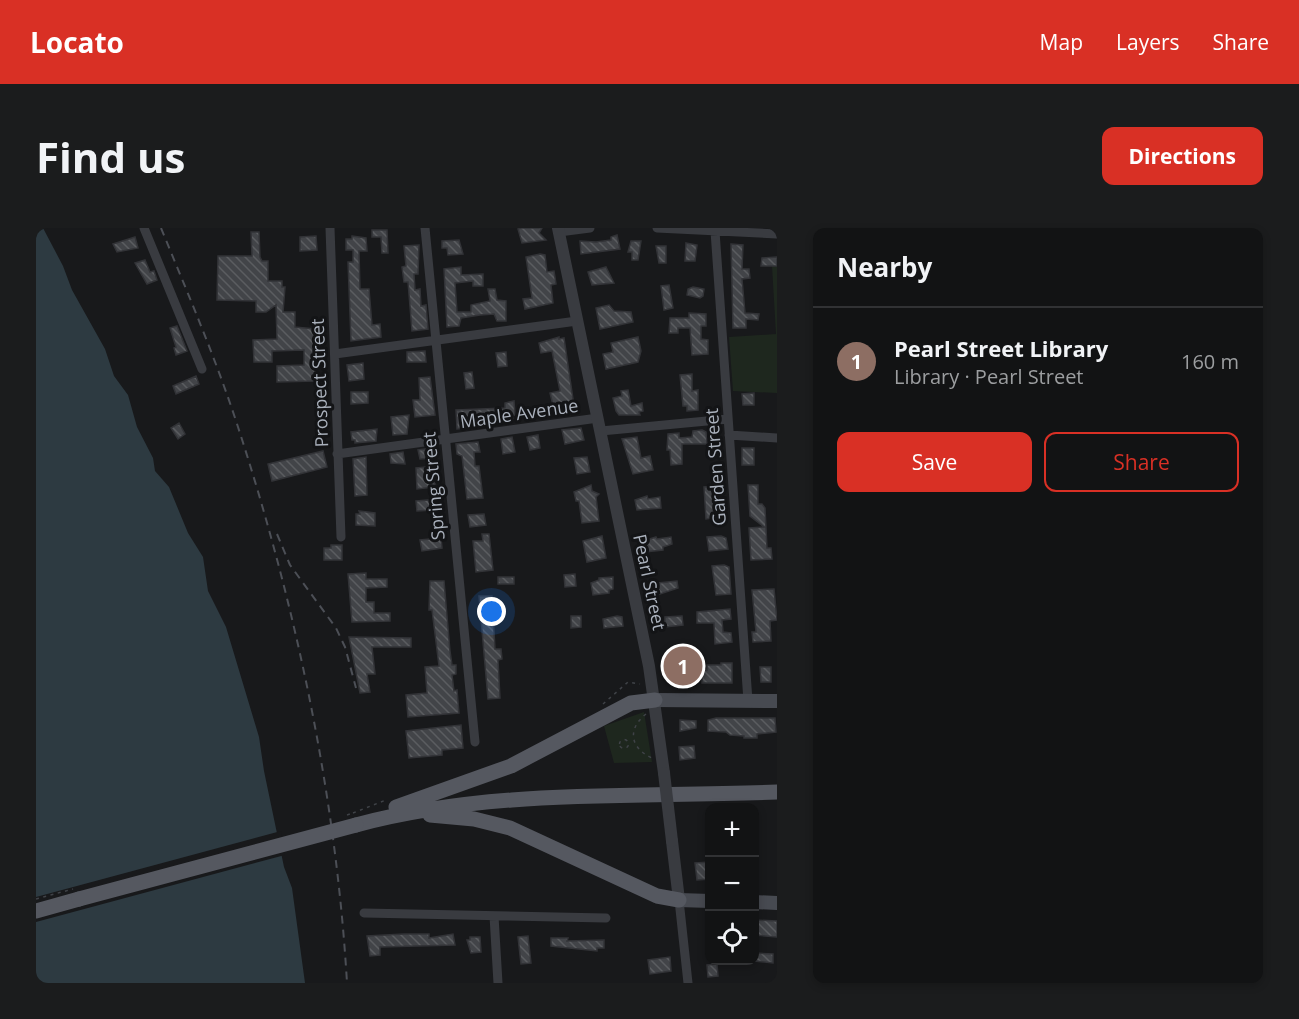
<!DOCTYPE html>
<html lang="en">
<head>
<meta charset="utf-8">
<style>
	body { margin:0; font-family:"Open Sans",sans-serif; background:#1b1c1d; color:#f1f3f6 }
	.controls { position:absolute; right:18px; bottom:18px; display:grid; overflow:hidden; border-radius:12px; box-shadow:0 3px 9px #0003 }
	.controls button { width:54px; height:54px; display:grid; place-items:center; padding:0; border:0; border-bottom:2px solid #313234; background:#121314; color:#f1f3f6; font:30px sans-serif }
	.you { position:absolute; left:456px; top:384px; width:21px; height:21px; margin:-15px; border:4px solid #fff; border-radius:50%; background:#1a73e8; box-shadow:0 0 0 9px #1a73e833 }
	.badge { display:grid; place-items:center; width:39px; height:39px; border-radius:50%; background:#d93025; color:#fff; font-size:20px; font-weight:700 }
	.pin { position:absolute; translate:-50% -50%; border:3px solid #fff; box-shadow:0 2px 6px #0006 }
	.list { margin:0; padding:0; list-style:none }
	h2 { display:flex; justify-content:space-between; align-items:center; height:78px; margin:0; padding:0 24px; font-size:26px }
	h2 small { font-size:20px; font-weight:400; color:#9c9ea0 }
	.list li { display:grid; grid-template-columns:39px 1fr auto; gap:18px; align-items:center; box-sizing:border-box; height:108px; padding:0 24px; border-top:2px solid #313234 }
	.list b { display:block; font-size:22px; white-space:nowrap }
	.list p { margin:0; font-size:20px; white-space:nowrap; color:#9c9ea0 }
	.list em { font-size:20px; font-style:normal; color:#9c9ea0 }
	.actions { display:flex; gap:12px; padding:18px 24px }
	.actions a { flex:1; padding:14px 0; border:2px solid #d93025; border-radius:12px; text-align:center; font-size:21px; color:#d93025 }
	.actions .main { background:#d93025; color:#fff }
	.icon { flex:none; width:33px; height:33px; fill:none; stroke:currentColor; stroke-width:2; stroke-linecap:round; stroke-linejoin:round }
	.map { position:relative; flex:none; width:741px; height:755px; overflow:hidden; border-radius:12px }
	header { display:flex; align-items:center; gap:36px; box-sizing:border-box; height:84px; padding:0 30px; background:#d93025; color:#fff }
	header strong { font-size:28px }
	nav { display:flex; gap:33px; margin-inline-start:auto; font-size:21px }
	.intro { display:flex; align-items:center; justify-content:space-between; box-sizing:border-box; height:144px; padding:0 36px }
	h1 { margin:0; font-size:42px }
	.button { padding:15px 27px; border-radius:12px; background:#d93025; color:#fff; font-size:21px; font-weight:700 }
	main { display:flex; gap:36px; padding:0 36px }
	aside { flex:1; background:#121314; border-radius:12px; box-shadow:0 3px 9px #0003 }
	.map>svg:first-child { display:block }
	.park { fill:#1e271e }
	.water { fill:#2d3a41 }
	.pier { fill:#18191b }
	.building { fill:url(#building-back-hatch); stroke:#323337; stroke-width:1.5 }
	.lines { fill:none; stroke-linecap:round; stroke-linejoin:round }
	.path { stroke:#3f4247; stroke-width:1.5; stroke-dasharray:3 4.5; stroke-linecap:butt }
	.minor { stroke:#393b40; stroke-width:9 }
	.tertiary { stroke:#393b40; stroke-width:12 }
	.secondary { stroke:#474a51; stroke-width:14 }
	.primary { stroke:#555860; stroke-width:15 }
	.rail { stroke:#4c4f56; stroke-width:2; stroke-dasharray:8 6; stroke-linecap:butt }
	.path-bridge { stroke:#3f4247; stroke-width:1.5; stroke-dasharray:3 4.5; stroke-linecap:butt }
	.tertiary-bridge { stroke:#393b40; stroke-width:12 }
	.primary-bridge { stroke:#555860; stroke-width:15 }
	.labels { text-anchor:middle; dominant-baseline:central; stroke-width:6; stroke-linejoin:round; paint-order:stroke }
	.street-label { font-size:18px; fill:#aab1bc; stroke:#131416 }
</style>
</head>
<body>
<header>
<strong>Locato</strong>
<nav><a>Map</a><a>Layers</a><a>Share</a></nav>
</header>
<div class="intro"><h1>Find us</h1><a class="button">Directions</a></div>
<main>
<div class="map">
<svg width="741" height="755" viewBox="0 0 741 755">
	<defs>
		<pattern id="building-back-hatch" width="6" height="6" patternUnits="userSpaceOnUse" patternTransform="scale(1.5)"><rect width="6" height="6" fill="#424448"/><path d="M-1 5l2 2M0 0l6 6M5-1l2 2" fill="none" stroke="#5b5d60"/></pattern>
	</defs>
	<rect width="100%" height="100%" fill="#18191b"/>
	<path class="park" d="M736 38 741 39V165L697 163 693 109 740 106Z
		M608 484 616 534 578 535 568 498Z"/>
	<path class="water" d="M0 0H7L27 38 36 62 69 121 78 148 92 167 101 199 117 230 119 243 133 259 152 305 167 329 172 363 190 399 223 509 228 543 248 639 256 660 269 755H0Z"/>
	<path class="pier" d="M245 603 249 627 0 694V669Z"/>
	<path class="building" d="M485 0H506L503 5 510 12 486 15 482 1Z
		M336 2H351L352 25H346L345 9H336Z
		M215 4H223L224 29 226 33H232V53H246V59H249L247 84H259V99L279 101V153L241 154V138L268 137V122L236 123V134H218L217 112 241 111 240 77 230 84H220V73L181 72 182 28H216Z
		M581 7 584 21 545 26 544 13 560 14 575 12V9Z
		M280 8 281 22 264 23V9Z
		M316 8 330 10 331 23H323L324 61H333L336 97 344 96 345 109 315 113 312 34H317V22H310V11H316Z
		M99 9 102 20 81 24 77 16Z
		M423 12 427 26 412 27 411 20H406V13Z
		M595 13H605L602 32H596V24H592Z
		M650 15 661 17 659 33H649Z
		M695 16 707 17 706 41H713L714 50 706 51 709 85 723 86 722 92 710 91V100H697Z
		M383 17 382 46H378L379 62 384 61 385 78 390 77 392 101 376 103 372 54H368L366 39 370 38 368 18Z
		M620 18H630V35H623Z
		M504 26 509 27 511 44 518 43 520 56 515 57 517 75 489 81 487 71 496 70 490 29Z
		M741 29V38H725L726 30Z
		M109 32 114 44 118 43 121 52 111 56 99 35Z
		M425 39V47L447 46V58H437V53L419 55 421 84H435V77L454 73 452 61H459L461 72 470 73V93H461L458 86 444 87 425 90 423 98 411 99 408 41Z
		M570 39 578 55 556 57 552 44Z
		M633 57 637 80 628 82 625 58Z
		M657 59 668 61 667 68 664 70 651 67 652 61Z
		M573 77 578 83 595 84 597 94 564 101 560 80Z
		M653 85 670 86V98H665V111L672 112V126L656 127 654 100H642V105H633L634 90H653Z
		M141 98 151 123 140 127 138 120 140 119 134 100Z
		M523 109V111L528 110 538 178 528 180 527 175 517 177 514 165 524 163 516 123 505 125 503 115Z
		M602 109 605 123 602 134 570 141 567 126 577 124 575 115Z
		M389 123 390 134H371V124Z
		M470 124 471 138 462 139 460 125Z
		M327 135 328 151 313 153 311 137Z
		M436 144 438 160 430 161 428 145Z
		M656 146V163L662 162V182L651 183V178H647L644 147Z
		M160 148 163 156 140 166 137 158Z
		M394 149 399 187 379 189 377 172H384L383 150Z
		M592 162 595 178 606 175 607 183 603 184 604 187H583L580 183 577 170 586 168 585 163Z
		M315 164H332V175L315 176Z
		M718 165V177H707L706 166Z
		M478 173 479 187H476L477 190 452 193V197L446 198 445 194 435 195 428 200 421 201 420 182 469 180V175Z
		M373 187 371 206 357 207 355 189Z
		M143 195 149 206 142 211 135 200Z
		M545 200 548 212 529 216 526 202Z
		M341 201 340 213 319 215V212H316L315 204Z
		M666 202 670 204 671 216H646V236L635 237 634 222H631L632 206 643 205V210L656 209 657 203Z
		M502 207 504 220 494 222 491 209Z
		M476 209 479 224 467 226 465 211Z
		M601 209 605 230 614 228 617 242 597 246 586 211Z
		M442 214 444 224H438L439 238H443L447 270 431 271 426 228 421 226 420 216Z
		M396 220 397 230 384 231 382 222Z
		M706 220H718V237H706Z
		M287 223 291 239 236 253 232 236Z
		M367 224 369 236 355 235 354 226Z
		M330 229 331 267 319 268 317 231Z
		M551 229 554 244 541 246 538 230Z
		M390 239 391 250 398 249 399 256 397 259 381 261 380 240Z
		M555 257 556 263 563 266 560 269 563 293 546 295 543 273H540L538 264Z
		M712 257H722V276H726L729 280 731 320H735L736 331 715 332 713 300 728 299 714 288Z
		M682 258 683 277 688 278 689 288 670 291 668 259Z
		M611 268 612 271 624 269 625 280 601 282 599 272Z
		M392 272 397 274V282L381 283 380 273Z
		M323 283 339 285V298L320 297V286H324Z
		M448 286 450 297 434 299 432 287Z
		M446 306H453L457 342 440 344 437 313H447Z
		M566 308 570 330 551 334 547 313Z
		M685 308 690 310 692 321 673 323 671 309Z
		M620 309 621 311 635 309 636 316 627 319V322L609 324 607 313Z
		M405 310 406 320 386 323 384 312Z
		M295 317H306V332H288V320H295Z
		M688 337 693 339 695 366 680 367 676 338Z
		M330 345V351H351V359L330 360V374H338V385H354V393L316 394 312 346Z
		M539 346 540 358 529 359 528 347Z
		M462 349H478V356H462Z
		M577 349V361L573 362V365L557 367 555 355 563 352V350Z
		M394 353H408L414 423 416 437H420V446L416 447 418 463 421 462 423 485 372 489 370 467 391 465 389 439 403 438 396 382H393Z
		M641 353 642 360 621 367 622 355Z
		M738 361 741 392 734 393 735 413 717 414 716 404H720L716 362Z
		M443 368H456L459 421H465L466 431 462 432 464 470 452 471Z
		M694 381 695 391 686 392 687 404 695 405 696 414 679 416 678 395H661V384Z
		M535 388H545V399L535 400Z
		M581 388 586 389 587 398 568 400 567 391Z
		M646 388 647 397 629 399V389Z
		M313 409 375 410V419H336L339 446H331L334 464 324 465Z
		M643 425 652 427 657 434 658 441 651 449 642 447 634 435V431Z
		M685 435H696V455H666V442H671V437H685Z
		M724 439H735V454H725Z
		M680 490H739L740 504 721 506V510H708V508L694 507 690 504 672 503V492Z
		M644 492 660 493V500L644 503Z
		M425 497 427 520 406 522V527L373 530 370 503Z
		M658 518 659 530 644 532 643 519Z
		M674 634V651L661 652 659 635Z
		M719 692 741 693V709L718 707Z
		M368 706H393V710L417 706 419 717 344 719V727L334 728 331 708Z
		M492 708 495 735 485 736 482 709Z
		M434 709H444L445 724 435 725 431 712H434Z
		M515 710H532L531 713 568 712V720H561V723L515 718Z
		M719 725 737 726V735L718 733Z
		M634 729 635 743 614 746 612 732Z
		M681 736 682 748 672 749 671 737Z"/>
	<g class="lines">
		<path class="path" d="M567 476 592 454 604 456
			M610 486C591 501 594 520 616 530
			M583.5 516a4.5 4.5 0 1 1 9 0a4.5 4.5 0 1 1-9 0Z
			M317 585 350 572"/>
		<path class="minor" d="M108 0 166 141
			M294 0 305 309
			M389 0 439 514
			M621 0 741 6
			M679 3 712 473
			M523 4 554 0
			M299 126 541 93
			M565 203 692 191
			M693 207 741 210
			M301 226 562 190
			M643 672 652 755
			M328 685 570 690
			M458 688 462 755"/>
		<path class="tertiary" d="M522 0 613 438 628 545
			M636 613 643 672"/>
		<path class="secondary" d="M619 472 741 473
			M643 672 674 673
			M718 674 741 675"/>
		<path class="primary" d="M360 579 475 538 595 475 619 472
			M394 587 438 591 474 600 621 668 643 672
			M320 597C458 560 600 570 741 564
			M0 683 43 671"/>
		<path class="rail" d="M125 0C152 66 180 131 202 199 260 378 300 567 311 755
			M241 306 254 337 300 400 309 419 320 460"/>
		<path class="path-bridge" d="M311 587 317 585
			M0 671 37 661"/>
		<path class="tertiary-bridge" d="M628 545 636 613"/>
		<path class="primary-bridge" d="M43 671 320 597"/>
	</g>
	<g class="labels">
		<g class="street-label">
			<text transform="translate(283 155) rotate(-92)">Prospect Street</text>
			<text transform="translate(483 185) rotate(-8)">Maple Avenue</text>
			<text transform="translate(679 239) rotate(-94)">Garden Street</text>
			<text transform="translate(397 258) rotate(-95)">Spring Street</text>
			<text transform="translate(614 354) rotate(78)">Pearl Street</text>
		</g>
	</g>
</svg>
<div class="controls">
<button>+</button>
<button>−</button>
<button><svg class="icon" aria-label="locate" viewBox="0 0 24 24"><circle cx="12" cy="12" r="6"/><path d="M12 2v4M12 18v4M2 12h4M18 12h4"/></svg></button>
</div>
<div class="you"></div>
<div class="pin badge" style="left:647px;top:438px;background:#8d6e63">1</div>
</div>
<aside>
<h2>Nearby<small></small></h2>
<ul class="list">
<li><span class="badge" style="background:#8d6e63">1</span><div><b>Pearl Street Library</b><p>Library · Pearl Street</p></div><em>160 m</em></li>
</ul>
<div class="actions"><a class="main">Save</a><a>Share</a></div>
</aside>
</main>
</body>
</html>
